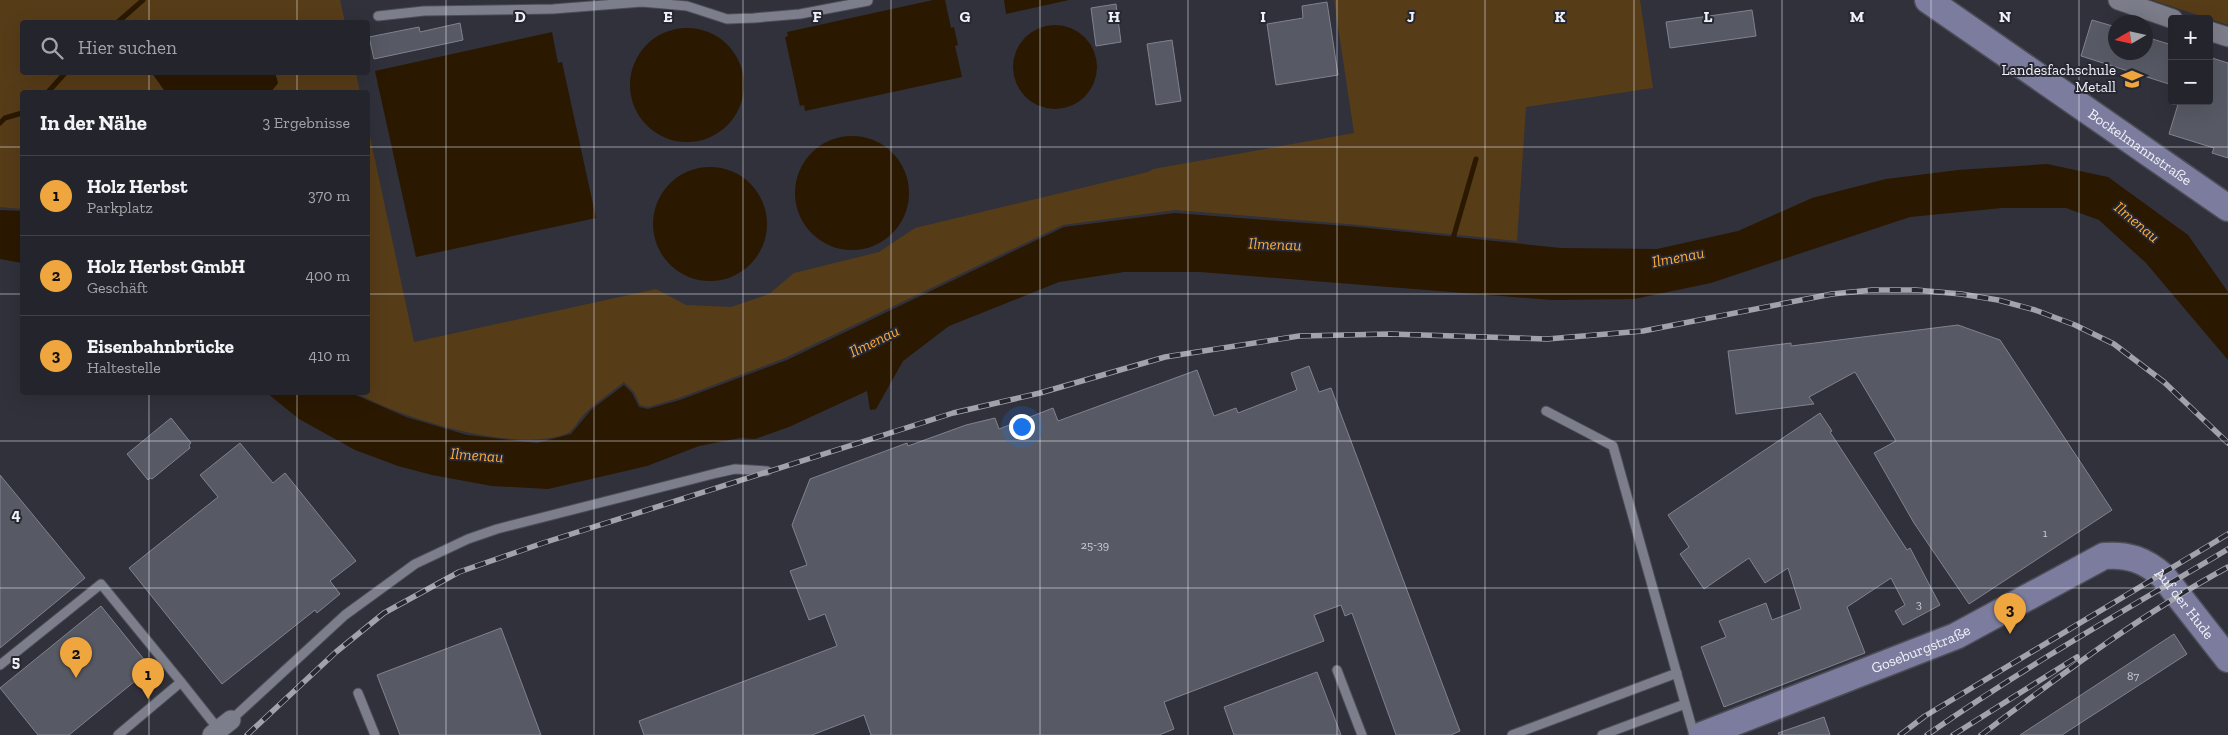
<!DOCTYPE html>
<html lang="de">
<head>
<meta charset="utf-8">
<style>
	body { margin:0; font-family:"Zilla Slab",serif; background:#303138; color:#f1f3f6 }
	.controls { position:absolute; right:15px; top:15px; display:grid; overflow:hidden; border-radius:5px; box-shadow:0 5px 20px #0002 }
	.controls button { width:45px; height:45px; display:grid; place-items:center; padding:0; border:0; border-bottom:1px solid #414248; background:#24252c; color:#f1f3f6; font:25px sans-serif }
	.compass { position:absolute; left:2108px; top:15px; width:45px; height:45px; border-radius:50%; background:#24252c; box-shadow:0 5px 20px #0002; rotate:261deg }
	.you { position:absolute; left:1021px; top:426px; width:18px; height:18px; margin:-12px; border:4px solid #fff; border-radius:50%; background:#1a73e8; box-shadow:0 0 0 8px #1a73e833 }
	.badge { display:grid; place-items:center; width:32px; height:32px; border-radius:50%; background:#f0a63f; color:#111; font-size:16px; font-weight:700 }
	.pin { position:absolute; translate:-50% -41px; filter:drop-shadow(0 1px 2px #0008) }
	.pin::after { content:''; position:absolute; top:26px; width:18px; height:15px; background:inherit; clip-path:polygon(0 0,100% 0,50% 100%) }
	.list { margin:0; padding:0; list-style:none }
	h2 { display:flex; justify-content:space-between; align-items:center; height:65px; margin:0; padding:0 20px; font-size:21px }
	h2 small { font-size:16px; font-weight:400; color:#a3a5a9 }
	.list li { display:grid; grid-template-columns:32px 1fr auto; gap:15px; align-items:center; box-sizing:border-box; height:80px; padding:0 20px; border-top:1px solid #414248 }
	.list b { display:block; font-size:19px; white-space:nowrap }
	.list p { margin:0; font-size:16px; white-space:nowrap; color:#a3a5a9 }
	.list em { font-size:16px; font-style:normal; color:#a3a5a9 }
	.icon { flex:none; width:28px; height:28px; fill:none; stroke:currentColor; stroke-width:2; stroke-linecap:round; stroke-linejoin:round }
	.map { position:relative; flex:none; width:2228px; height:735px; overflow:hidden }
	.search { position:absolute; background:#24252c; box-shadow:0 5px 20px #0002; left:20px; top:20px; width:350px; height:55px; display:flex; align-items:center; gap:12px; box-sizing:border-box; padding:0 18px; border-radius:5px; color:#a3a5a9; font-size:19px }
	.panel { position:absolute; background:#24252c; box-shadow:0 5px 20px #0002; left:20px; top:90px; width:350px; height:305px; border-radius:5px }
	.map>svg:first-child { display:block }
	.green { fill:#573c18 }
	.water { fill:#2b1800 }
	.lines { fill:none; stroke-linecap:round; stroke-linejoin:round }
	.stream { stroke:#2b1800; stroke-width:5 }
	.building { fill:#575964; stroke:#81828f }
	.lane-casing { stroke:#4c4d56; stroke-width:11 }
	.street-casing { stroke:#4c4d56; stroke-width:21 }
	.secondary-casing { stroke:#4c4d56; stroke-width:29 }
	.lane { stroke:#7d7e8b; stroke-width:9 }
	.street { stroke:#7d7e8b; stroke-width:19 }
	.secondary { stroke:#7b7c9e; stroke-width:26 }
	.rail-casing { stroke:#a1a2ab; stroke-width:5.5 }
	.rail { stroke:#262731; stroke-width:4; stroke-dasharray:11; stroke-linecap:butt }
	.grid { fill:none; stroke:#f1f2f9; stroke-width:1; stroke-opacity:0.55 }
	.labels { text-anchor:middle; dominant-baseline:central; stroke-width:4; stroke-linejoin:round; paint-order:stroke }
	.number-label { font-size:12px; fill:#caccd4 }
	.poi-label { font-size:15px; fill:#f1f2f9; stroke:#262731; text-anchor:end }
	.street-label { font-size:15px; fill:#f1f2f9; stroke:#262731 }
	.water-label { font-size:16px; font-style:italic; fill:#fdac38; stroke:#262731 }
	.grid-label { font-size:16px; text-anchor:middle; font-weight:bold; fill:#f1f2f9; stroke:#262731; stroke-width:4; stroke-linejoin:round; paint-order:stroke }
</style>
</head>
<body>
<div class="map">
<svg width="2228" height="735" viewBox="0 0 2228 735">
	<rect width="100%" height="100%" fill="#30313b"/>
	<path class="green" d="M0 0H340L345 22H22V72L152 73 164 90 170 92H22V209L0 207Z
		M1334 0H1640L1653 88 1526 107 1517 241 1360 225 1175 210 1063 225 785 358 679 398 648 407 640 405 634 392 624 382C609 394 593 404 580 419 577 423 573 430 568 433 519 455 401 418 356 393L368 392V127L414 342 656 289 686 305 731 307 769 294 794 273 879 252 915 228 1148 172 1153 169 1354 133Z
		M2152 0H2228V25Z
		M275 72 356 73 360 92H271L278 83Z"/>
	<path class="water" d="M933 0H945L951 28 954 27 958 45 955 46 962 77 805 111 804 105 800 106 785 37 788 36 787 32Z
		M1004 0H1069L1006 14Z
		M1013 67a42 42 0 1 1 84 0a42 42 0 1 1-84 0Z
		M630 85a57 57 0 1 1 114 0a57 57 0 1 1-114 0Z
		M552 32 558 63 562 62 596 218 416 257 375 71Z
		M152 73H275L278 83 271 92H170L164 90Z
		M795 193a57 57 0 1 1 114 0a57 57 0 1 1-114 0Z
		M2047 164 2108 177 2188 235 2228 292V360L2146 263 2099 220 2066 208H2002L1910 217 1711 283 1634 299 1552 300 1200 272H1124L1059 282 949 326 903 361 876 409 870 410 867 391 789 427 755 439 740 438 699 446 647 466 548 489 492 486 432 475 398 466 355 450 299 419 267 393H351L406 417 467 435 537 443 571 434 592 409 624 385 632 393 639 407 648 409 680 400 787 360 1064 227 1175 213 1359 227 1561 248 1657 249 1738 231 1812 198 1886 179 1958 170Z
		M653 224a57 57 0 1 1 114 0a57 57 0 1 1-114 0Z
		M0 210 22 211V263L0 259Z"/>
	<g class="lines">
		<path class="stream" d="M118 22 143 0
			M48 92 66 72
			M0 123 5 118 22 113
			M1452 242 1476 159"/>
	</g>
	<path class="building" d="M1327 2 1338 75 1276 85 1267 24 1303 18 1302 6Z
		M1116 4 1121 42 1096 46 1091 8Z
		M1752 10 1756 36 1670 48 1666 22Z
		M2092 20 2116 27V52H2146V37L2172 45V85L2081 56Z
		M460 23 463 40 374 59 369 37 419 27 420 32Z
		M1172 40 1181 101 1156 105 1147 44Z
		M2209 57 2228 63V158L2212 153 2214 148 2169 134 2179 101H2209Z
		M1958 325 2000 340 2112 510 1969 604 1914 523 1874 453 1896 441 1855 372 1809 397 1814 404 1736 414 1728 351 1791 343V346Z
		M1309 366 1319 392 1331 388 1460 731 1451 735H1396L1352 613 1345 616 1341 605 1314 615 1324 641 1164 702 1174 729 1159 735H871L864 715 812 735H644L639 721 837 646 825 614 809 620 790 571 807 565 792 525 810 479 907 443 908 446 966 425 995 418 999 429 1053 408 1058 421 1197 370 1214 416 1236 408 1238 413 1297 390 1291 373Z
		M1820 413 1832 431 1830 432 1907 550 1910 548 1940 605 1903 625 1895 611 1905 605 1891 578 1847 607 1865 653 1724 707 1701 647 1726 637 1719 621 1766 603 1772 620 1801 609 1788 568 1765 583 1749 558 1704 589 1680 554 1689 547 1668 515Z
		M171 418 191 443 189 445 190 448 152 479 150 478 148 480 127 454Z
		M240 443 273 483 285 473 356 561 330 581 340 594 317 613 315 610 222 684 129 568 218 497 200 475Z
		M0 475 85 578 0 648Z
		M101 606 151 668 69 735H38L0 688Z
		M501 628 541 735H400L377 675Z
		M2174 634 2187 654 2062 735H2020Z
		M1317 672 1341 735H1234L1224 707Z
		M1824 717 1830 735H1779L1778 733Z"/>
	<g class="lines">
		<g class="lane-casing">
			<path id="lane" d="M378 16 424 11 553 9 642 2 687 6 727 19 754 18 800 14 868 1
				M1546 411 1613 446 1694 735
				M0 665 101 584 181 682
				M1337 670 1362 735
				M358 693 375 735
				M231 720 345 615 415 564 468 539 497 529 717 473 735 469 767 471
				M118 735 181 682 219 730
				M1512 735 1677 673
				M1602 735 1685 704"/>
		</g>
		<g class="street-casing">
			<path id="street" d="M2118 0 2173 19
				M2209 31 2228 37
				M212 735 231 720"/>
		</g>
		<g class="secondary-casing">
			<g id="secondary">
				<path id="s1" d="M1928 0 2228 208"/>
				<path id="s2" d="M1702 735 1956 636 2104 556C2128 554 2145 560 2163 576L2228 659"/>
			</g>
		</g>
		<use href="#lane" class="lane"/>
		<use href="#street" class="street"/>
		<use href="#secondary" class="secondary"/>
		<g class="rail-casing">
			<path id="rail" d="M247 735 336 652 384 613 459 572 543 543 953 413 1040 393 1165 357 1299 336 1390 334 1547 339 1643 331 1832 294 1872 290H1916L1961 294 1998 300 2035 310 2075 325 2114 344 2164 382 2228 443
				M1900 735 1925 716 2228 534
				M1927 735C2024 667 2127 609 2228 549
				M1953 735 2077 657
				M1981 735C2061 675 2140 615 2228 567"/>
		</g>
		<use href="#rail" class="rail"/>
	</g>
	<path class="grid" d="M149 0V22M297 0V22M446 0V735M594 0V735M743 0V735M891 0V735M1040 0V735M1188 0V735M1337 0V735M1485 0V735M1634 0V735M1782 0V735M1931 0V735M2079 0V735M149 72V92M297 72V92M0 147H22M368 147H2228M0 294H22M368 294H2228M149 392V735M297 392V735M0 441H2228M0 588H2228"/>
	<defs>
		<g id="school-bare" transform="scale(1.725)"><path d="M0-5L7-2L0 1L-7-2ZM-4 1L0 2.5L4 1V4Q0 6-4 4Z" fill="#f0a63f" stroke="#262731" stroke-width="2.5" paint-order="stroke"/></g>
	</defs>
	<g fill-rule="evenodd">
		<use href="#school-bare" x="2132" y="79"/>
	</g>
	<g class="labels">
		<g class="number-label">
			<text x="2045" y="533">1</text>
			<text x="1095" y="545">25-39</text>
			<text x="1919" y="604">3</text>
			<text x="2133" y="676">87</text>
		</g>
		<g class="poi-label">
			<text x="2116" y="70">Landesfachschule<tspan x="2116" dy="17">Metall</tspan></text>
		</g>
		<g class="street-label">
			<text stroke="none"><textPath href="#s1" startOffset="258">Bockelmannstraße</textPath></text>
			<text stroke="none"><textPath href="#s2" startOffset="540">Auf der Hude</textPath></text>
			<text stroke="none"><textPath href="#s2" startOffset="235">Goseburgstraße</textPath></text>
		</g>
		<g class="water-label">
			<text transform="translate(2137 222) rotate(40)">Ilmenau</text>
			<text transform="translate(1275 244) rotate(2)">Ilmenau</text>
			<text transform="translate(1678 257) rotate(-11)">Ilmenau</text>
			<text transform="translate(874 341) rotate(-26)">Ilmenau</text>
			<text transform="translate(477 455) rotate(4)">Ilmenau</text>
		</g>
	</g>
	<g class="grid-label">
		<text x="520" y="22">D</text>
		<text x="668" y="22">E</text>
		<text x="817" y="22">F</text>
		<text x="965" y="22">G</text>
		<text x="1114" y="22">H</text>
		<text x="1263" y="22">I</text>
		<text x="1411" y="22">J</text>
		<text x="1560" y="22">K</text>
		<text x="1708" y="22">L</text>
		<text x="1857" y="22">M</text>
		<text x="2005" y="22">N</text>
		<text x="16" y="520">4</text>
		<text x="16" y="667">5</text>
	</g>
</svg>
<div class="controls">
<button>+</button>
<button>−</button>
</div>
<svg class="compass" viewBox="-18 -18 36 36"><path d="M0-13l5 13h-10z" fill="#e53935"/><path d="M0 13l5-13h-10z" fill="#a3a5a9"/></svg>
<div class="you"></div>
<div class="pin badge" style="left:148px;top:699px">1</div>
<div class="pin badge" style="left:76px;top:678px">2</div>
<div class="pin badge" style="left:2010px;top:634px">3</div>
<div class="search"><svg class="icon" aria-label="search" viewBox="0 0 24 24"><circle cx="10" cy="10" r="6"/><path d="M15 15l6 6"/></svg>Hier suchen</div>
<section class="panel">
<h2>In der Nähe<small>3 Ergebnisse</small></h2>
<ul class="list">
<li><span class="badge">1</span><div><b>Holz Herbst</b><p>Parkplatz</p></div><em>370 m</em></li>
<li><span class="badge">2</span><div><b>Holz Herbst GmbH</b><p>Geschäft</p></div><em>400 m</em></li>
<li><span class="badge">3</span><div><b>Eisenbahnbrücke</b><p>Haltestelle</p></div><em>410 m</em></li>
</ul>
</section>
</div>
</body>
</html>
